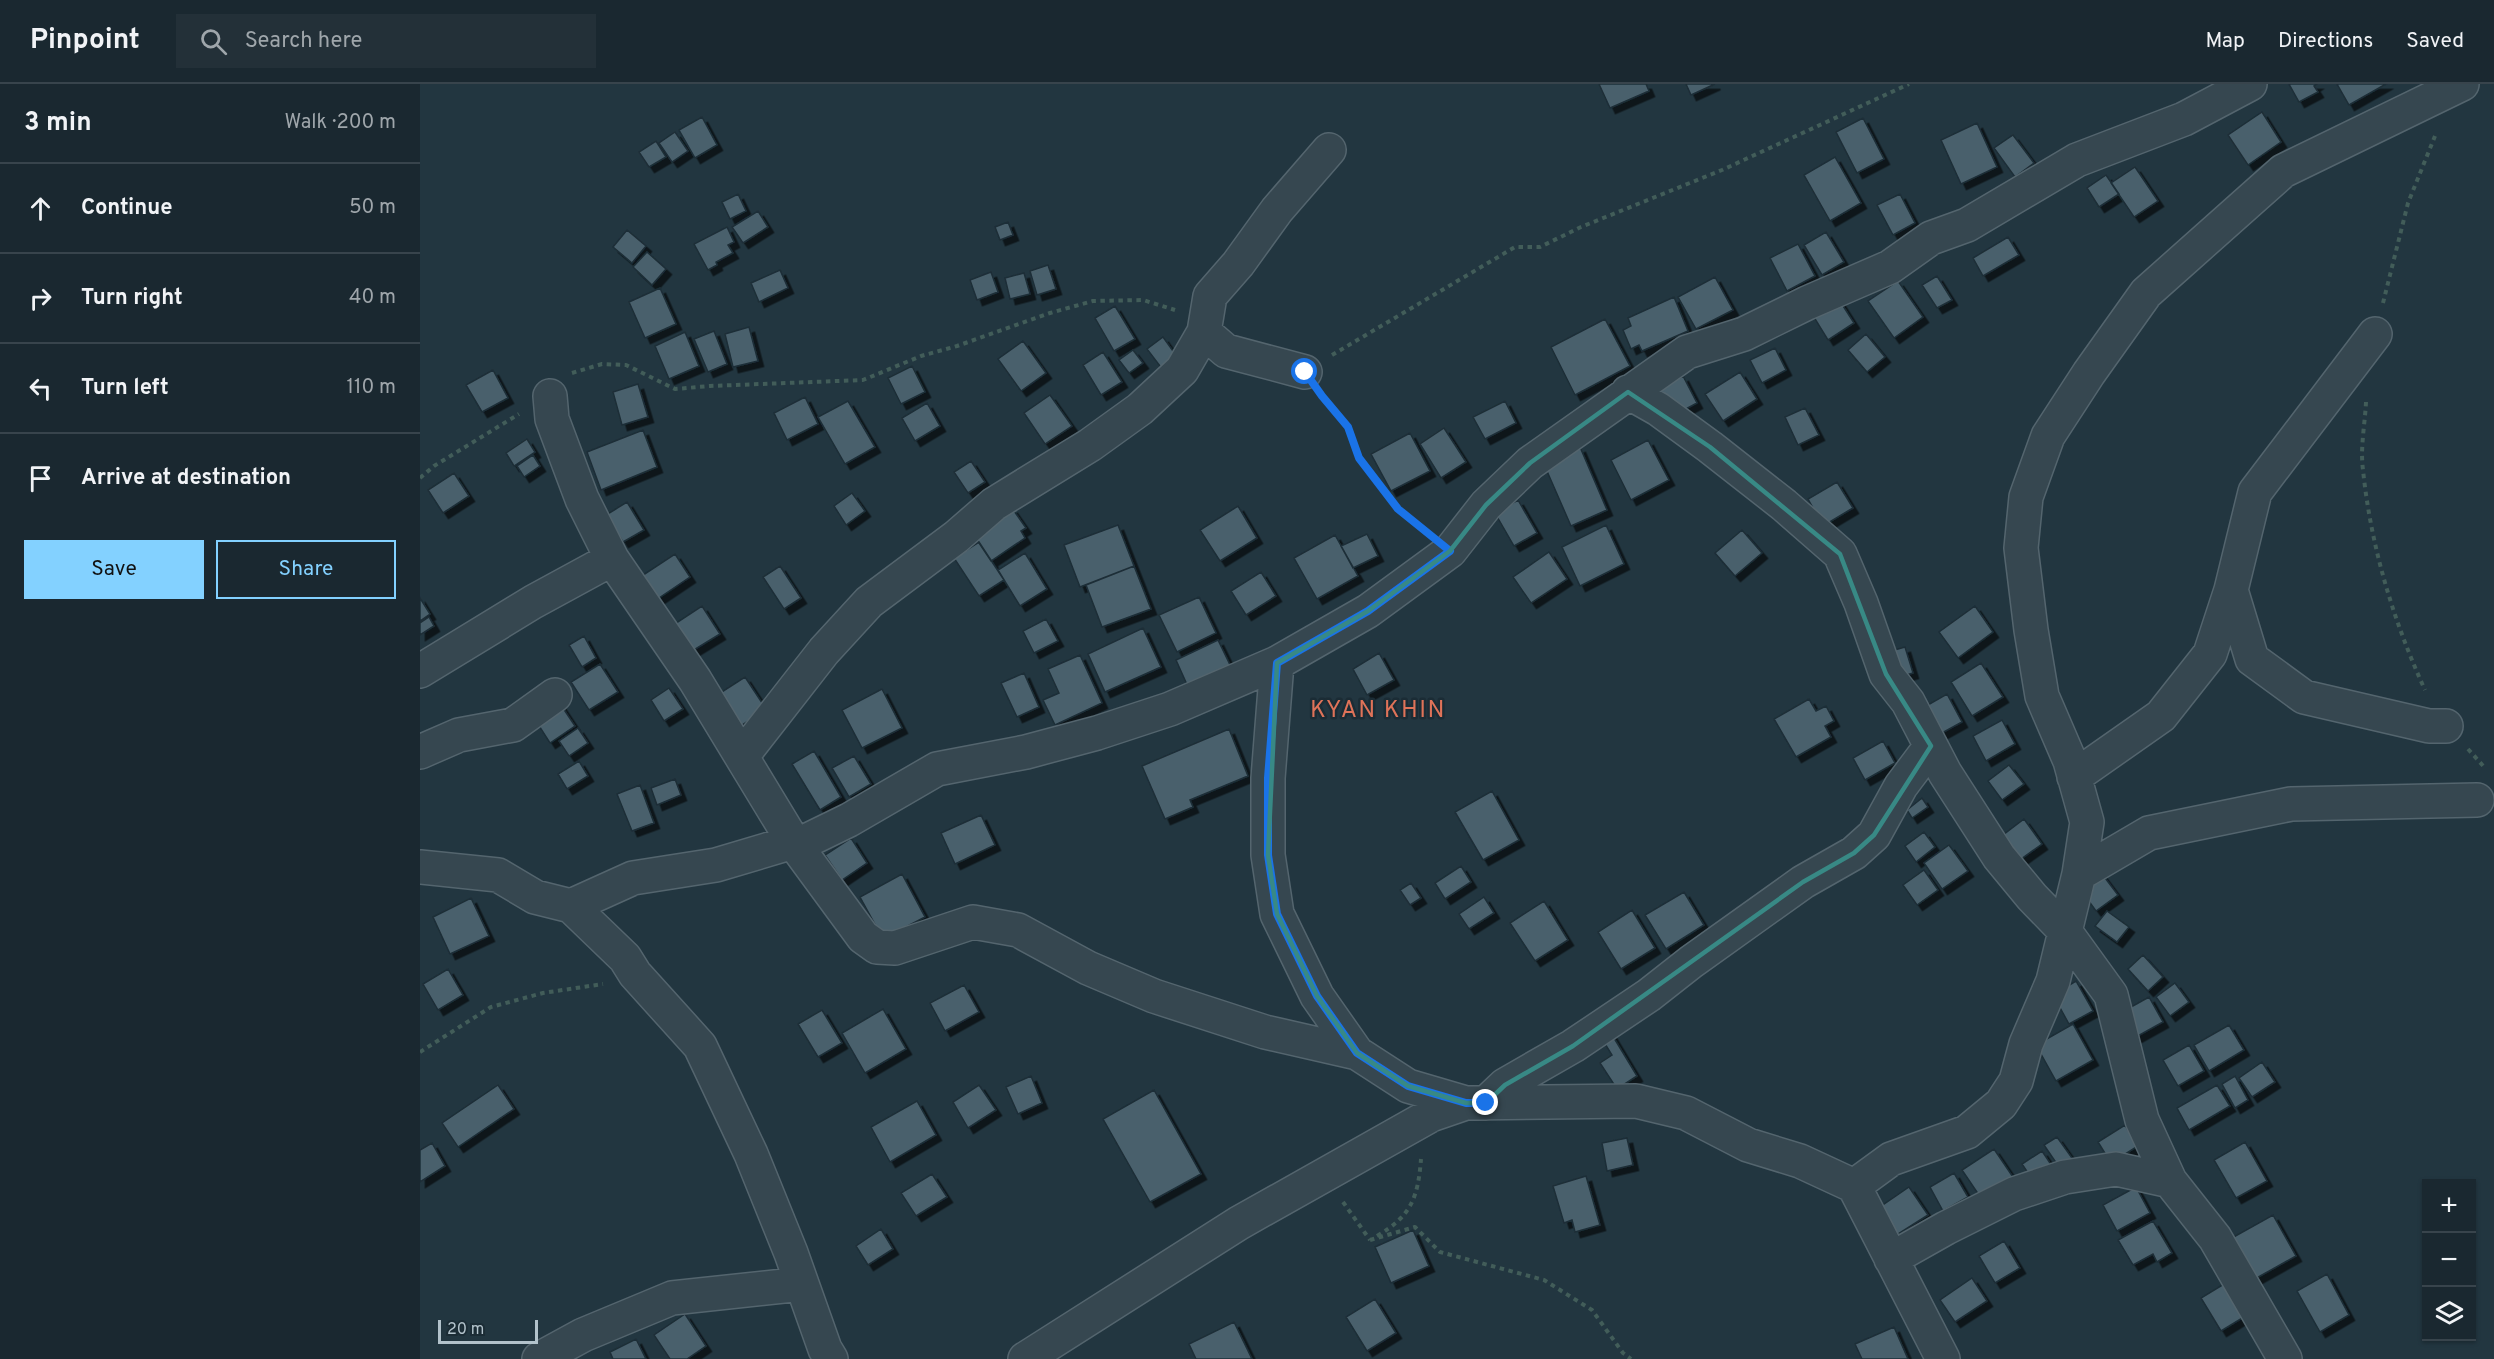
<!DOCTYPE html>
<html lang="en">
<head>
<meta charset="utf-8">
<style>
	body { margin:0; font-family:Overpass,sans-serif; background:#233038; color:#f1f3f6 }
	.controls { position:absolute; right:18px; bottom:18px; display:grid; overflow:hidden; border-radius:0px; box-shadow:0 2px 4px #0004 }
	.controls button { width:54px; height:54px; display:grid; place-items:center; padding:0; border:0; border-bottom:2px solid #38444c; background:#1a2830; color:#f1f3f6; font:30px sans-serif }
	.scale { position:absolute; left:18px; bottom:15px; width:100px; box-sizing:border-box; padding-left:6px; border:3px solid #b2c2cb; border-top:0; font-size:16px; line-height:21px; white-space:nowrap; color:#b2c2cb; -webkit-text-stroke:4px #1b2c35; paint-order:stroke }
	.stop { position:absolute; width:18px; height:18px; margin:-14px; border:4px solid #1a73e8; border-radius:50%; background:#fff }
	.stop.end { background:#1a73e8; border-color:#fff; box-shadow:0 2px 6px #0008 }
	.list { margin:0; padding:0; list-style:none }
	h2 { display:flex; justify-content:space-between; align-items:center; height:78px; margin:0; padding:0 24px; font-size:26px }
	h2 small { font-size:20px; font-weight:400; color:#9fa6ab }
	.list li { display:grid; grid-template-columns:39px 1fr auto; gap:18px; align-items:center; box-sizing:border-box; height:90px; padding:0 24px; border-top:2px solid #38444c }
	.list b { display:block; font-size:22px; white-space:nowrap }
	.list em { font-size:20px; font-style:normal; color:#9fa6ab }
	.actions { display:flex; gap:12px; padding:18px 24px }
	.actions a { flex:1; padding:14px 0; border:2px solid #83d1ff; border-radius:0px; text-align:center; font-size:21px; color:#83d1ff }
	.actions .main { background:#83d1ff; color:#111 }
	.icon { flex:none; width:33px; height:33px; fill:none; stroke:currentColor; stroke-width:2; stroke-linecap:round; stroke-linejoin:round }
	.map { position:relative; flex:none; width:2074px; height:1275px; overflow:hidden }
	header { display:flex; align-items:center; gap:36px; box-sizing:border-box; height:84px; padding:0 30px; background:#1a2830; border-bottom:2px solid #38444c }
	header strong { font-size:28px }
	nav { display:flex; gap:33px; margin-inline-start:auto; font-size:21px }
	.search { width:420px; height:54px; background:#233038; display:flex; align-items:center; gap:15px; box-sizing:border-box; padding:0 21px; border-radius:0px; color:#9fa6ab; font-size:22px }
	main { display:flex }
	aside { flex:1; background:#1a2830 }
	.map>svg:first-child { display:block }
	.building { fill:#4a606c; stroke:#1d2e37; stroke-width:1.5; filter:url(#shadow) }
	.lines { fill:none; stroke-linecap:round; stroke-linejoin:round }
	.minor-casing { stroke:#54656e; stroke-width:36 }
	.path { stroke:#425d59; stroke-width:4; stroke-dasharray:4.5 4.5; stroke-linecap:butt }
	.minor { stroke:#364750; stroke-width:33 }
	.route { stroke:#1a73e8; stroke-width:8 }
	.marked { fill:none; stroke:#388985; stroke-width:4.5; stroke-linejoin:round }
	.labels { text-anchor:middle; dominant-baseline:central; stroke-width:5; stroke-linejoin:round; paint-order:stroke }
	.quarter-label { font-size:24px; letter-spacing:1.5px; fill:#df7359; stroke:#1b2c35 }
</style>
</head>
<body>
<header>
<strong>Pinpoint</strong>
<div class="search"><svg class="icon" aria-label="search" viewBox="0 0 24 24"><circle cx="10" cy="10" r="6"/><path d="M15 15l6 6"/></svg>Search here</div>
<nav><a>Map</a><a>Directions</a><a>Saved</a></nav>
</header>
<main>
<aside>
<h2>3 min<small>Walk · 200 m</small></h2>
<ul class="list">
<li><svg class="icon" aria-label="ahead" viewBox="0 0 24 24"><path d="M12 20V5M6 11l6-6 6 6"/></svg><div><b>Continue</b></div><em>50 m</em></li>
<li><svg class="icon" aria-label="right" viewBox="0 0 24 24"><path d="M7 20v-9h11M14 6l5 5-5 5"/></svg><div><b>Turn right</b></div><em>40 m</em></li>
<li><svg class="icon" aria-label="left" viewBox="0 0 24 24"><path d="M17 20v-9H6M10 6l-5 5 5 5"/></svg><div><b>Turn left</b></div><em>110 m</em></li>
<li><svg class="icon" aria-label="arrive" viewBox="0 0 24 24"><path d="M6 21V4h12l-3 4 3 4H6"/></svg><div><b>Arrive at destination</b></div></li>
</ul>
<div class="actions"><a class="main">Save</a><a>Share</a></div>
</aside>
<div class="map">
<svg width="2074" height="1275" viewBox="0 0 2074 1275">
	<defs>
		<filter id="shadow"><feDropShadow dx="5.5" dy="5.5" stdDeviation="0" flood-color="#0009"/></filter>
	</defs>
	<rect width="100%" height="100%" fill="#223640"/>
	<path class="building" d="M1179 0H1226L1229 7 1190 24Z
		M1266 0H1295L1271 11Z
		M1869 0H1897L1894 2 1898 8 1879 18Z
		M1917 0H1966L1929 21Z
		M1842 28 1861 58 1828 81 1808 51Z
		M282 33 297 61 275 74 259 46Z
		M1443 34 1464 75 1437 89 1416 48Z
		M1557 39 1577 83 1541 100 1521 56Z
		M255 48 268 67 252 78 239 59Z
		M1593 51 1614 79 1595 93 1574 64Z
		M236 57 246 73 229 83 219 68Z
		M1415 73 1441 119 1410 137 1384 91Z
		M1715 83 1738 117 1714 133 1691 99Z
		M1686 91 1699 110 1679 123 1667 104Z
		M318 110 326 127 310 135 302 118Z
		M1480 110 1495 139 1473 151 1457 121Z
		M338 127 348 143 323 159 312 143Z
		M588 138 593 151 580 156 575 143Z
		M307 143 314 158 308 161 313 169 296 178 297 181 288 186 274 160Z
		M207 146 226 162 212 179 193 163Z
		M1406 148 1424 178 1402 191 1384 161Z
		M1588 153 1599 171 1563 192 1553 174Z
		M1378 160 1395 192 1367 207 1350 174Z
		M227 168 246 185 232 201 213 183Z
		M628 181 636 205 617 211 610 187Z
		M360 186 368 204 339 218 331 199Z
		M571 188 578 208 557 216 550 196Z
		M604 189 610 210 590 215 585 194Z
		M1517 192 1532 216 1517 224 1502 201Z
		M1295 193 1313 226 1276 245 1258 213Z
		M1478 197 1503 233 1474 254 1448 217Z
		M240 204 256 240 225 254 209 218Z
		M1254 213 1268 247 1222 267 1219 261 1211 265 1203 246 1211 242 1208 234Z
		M1418 214 1434 239 1408 256 1392 230Z
		M695 222 715 255 694 267 675 234Z
		M1185 235 1210 282 1155 311 1131 263Z
		M329 243 338 277 313 283 305 250Z
		M294 247 307 280 288 288 274 255Z
		M265 248 279 282 249 295 235 262Z
		M1446 250 1465 273 1447 288 1428 266Z
		M743 253 758 274 743 286 727 265Z
		M603 257 626 289 601 307 578 275Z
		M1355 264 1366 286 1342 299 1330 276Z
		M713 266 723 279 709 289 699 276Z
		M683 268 702 298 681 311 663 281Z
		M492 282 505 308 481 320 468 294Z
		M73 286 88 314 62 328 46 301Z
		M1320 288 1337 315 1303 337 1285 310Z
		M1263 292 1277 319 1253 332 1239 305Z
		M218 300 228 333 202 341 193 308Z
		M630 311 652 342 625 360 604 329Z
		M385 313 398 340 367 356 354 329Z
		M428 317 455 363 425 380 398 333Z
		M1085 317 1096 339 1065 355 1053 333Z
		M507 319 520 342 495 357 482 334Z
		M1385 324 1399 351 1378 361 1365 333Z
		M1024 344 1046 378 1021 394 1000 360Z
		M223 346 237 383 181 406 167 368Z
		M990 349 1010 387 971 407 951 370Z
		M107 355 115 368 94 382 86 369Z
		M1228 356 1249 396 1211 416 1191 376Z
		M1160 363 1187 426 1151 442 1123 378Z
		M113 371 120 382 104 393 97 382Z
		M551 377 565 398 548 409 534 388Z
		M34 389 49 412 23 429 8 406Z
		M1417 398 1433 424 1403 442 1388 415Z
		M432 409 445 427 426 441 414 422Z
		M1098 416 1117 449 1094 462 1075 429Z
		M207 418 224 446 203 458 186 431Z
		M818 422 837 454 800 477 780 446Z
		M592 424 606 444 601 447 605 454 571 477 553 450Z
		M698 441 714 482 660 503 644 461Z
		M1186 441 1204 480 1160 502 1142 463Z
		M1322 446 1342 469 1315 492 1295 469Z
		M947 450 958 472 933 484 921 462Z
		M915 451 938 492 897 515 874 474Z
		M559 458 584 496 559 512 534 474Z
		M1129 468 1147 495 1111 519 1093 493Z
		M605 469 627 505 600 522 578 486Z
		M255 470 270 493 230 520 214 497Z
		M360 482 381 514 364 525 343 493Z
		M714 482 731 525 682 543 666 501Z
		M841 488 856 512 826 531 811 507Z
		M779 513 796 549 757 568 739 531Z
		M0 514 10 530 0 537Z
		M282 522 300 550 264 572 247 545Z
		M1555 522 1573 548 1538 574 1519 548Z
		M9 533 14 542 0 551V539Z
		M626 535 638 557 614 569 603 547Z
		M723 544 741 583 685 608 668 570Z
		M164 552 176 574 162 583 149 561Z
		M798 556 812 585 769 605 756 576Z
		M1485 563 1493 589 1472 595 1464 569Z
		M959 569 974 596 947 611 933 585Z
		M660 571 682 619 635 641 623 616 639 609 628 585Z
		M1561 579 1583 613 1552 632 1531 598Z
		M180 580 198 608 169 626 151 598Z
		M604 589 619 623 597 633 581 599Z
		M325 593 346 625 319 643 297 611Z
		M249 604 263 625 244 637 231 616Z
		M462 605 482 644 442 664 422 626Z
		M1527 610 1542 638 1522 649 1506 622Z
		M1389 615 1396 627 1406 622 1414 637 1405 642 1411 653 1376 673 1354 635Z
		M139 618 155 642 130 659 114 634Z
		M1582 636 1595 660 1566 677 1553 652Z
		M158 644 168 659 149 672 139 657Z
		M809 645 828 692 770 716 773 723 745 735 722 682Z
		M1463 657 1475 679 1445 696 1433 674Z
		M394 667 421 713 400 726 372 680Z
		M434 672 451 700 429 713 412 684Z
		M159 677 168 692 147 705 138 690Z
		M1589 681 1604 700 1582 716 1568 697Z
		M255 695 261 711 237 721 231 704Z
		M220 701 234 739 212 747 197 710Z
		M1072 707 1099 756 1063 776 1035 728Z
		M1502 714 1508 723 1492 734 1487 726Z
		M561 731 575 761 535 780 521 749Z
		M1604 735 1622 760 1601 775 1583 751Z
		M1504 748 1515 763 1496 778 1485 762Z
		M431 754 447 779 422 796 405 771Z
		M1529 761 1548 787 1522 805 1504 779Z
		M1041 782 1051 798 1025 815 1015 799Z
		M1504 786 1518 806 1497 821 1483 801Z
		M1679 786 1698 811 1676 827 1658 802Z
		M482 790 505 833 463 855 440 813Z
		M991 799 1001 814 990 821 980 806Z
		M1264 808 1284 841 1246 865 1225 831Z
		M1064 813 1074 829 1049 845 1039 830Z
		M51 814 69 852 30 870 13 833Z
		M1124 817 1148 856 1115 877 1090 839Z
		M1212 826 1235 864 1201 885 1178 848Z
		M1687 827 1709 843 1697 858 1675 842Z
		M1723 871 1743 893 1728 907 1708 885Z
		M28 885 43 911 18 926 3 900Z
		M1656 897 1673 927 1649 940 1633 911Z
		M1755 899 1769 918 1750 932 1736 913Z
		M544 901 559 928 525 947 510 919Z
		M1729 913 1743 938 1716 953 1702 928Z
		M463 925 486 965 445 989 422 949Z
		M402 926 422 959 398 973 378 940Z
		M1653 940 1673 976 1636 997 1616 961Z
		M1809 941 1824 966 1789 987 1774 961Z
		M1191 949 1217 992 1197 1005 1180 979 1192 971 1182 955Z
		M1769 961 1784 987 1758 1002 1743 976Z
		M1842 978 1855 998 1832 1013 1819 994Z
		M611 992 622 1019 598 1030 586 1003Z
		M1815 992 1828 1016 1815 1024 1802 1000Z
		M78 1001 94 1025 38 1063 22 1039Z
		M559 1001 576 1026 548 1044 533 1018Z
		M1797 1001 1810 1022 1769 1046 1757 1024Z
		M734 1006 781 1090 730 1118 683 1035Z
		M497 1017 516 1051 470 1078 451 1043Z
		M1705 1041 1718 1062 1691 1079 1678 1058Z
		M1637 1053 1652 1074 1639 1083 1624 1061Z
		M1207 1054 1213 1081 1187 1087 1182 1059Z
		M1825 1058 1847 1097 1816 1114 1794 1076Z
		M12 1059 25 1082 0 1098V1066Z
		M1574 1065 1595 1096 1563 1117 1542 1086Z
		M1622 1067 1632 1082 1612 1095 1602 1080Z
		M1534 1089 1548 1113 1523 1127 1510 1103Z
		M512 1090 527 1113 496 1132 481 1109Z
		M1166 1092 1180 1141 1155 1148 1152 1136 1144 1139 1133 1102Z
		M1489 1103 1508 1131 1475 1152 1457 1125Z
		M1716 1103 1730 1129 1697 1147 1683 1121Z
		M1853 1131 1876 1172 1833 1196 1810 1155Z
		M1733 1137 1752 1169 1737 1178 1733 1170 1713 1181 1698 1156Z
		M461 1145 473 1165 448 1181 436 1162Z
		M993 1146 1009 1182 971 1199 955 1163Z
		M1584 1157 1600 1184 1575 1199 1559 1172Z
		M1907 1190 1929 1231 1900 1248 1877 1207Z
		M1552 1194 1567 1217 1535 1238 1520 1216Z
		M1804 1200 1824 1233 1801 1247 1781 1214Z
		M955 1215 976 1249 947 1267 926 1233Z
		M265 1230 286 1262 267 1275H250L234 1251Z
		M814 1238 832 1275H776L769 1260Z
		M1474 1243 1488 1275H1442L1435 1260Z
		M216 1255 226 1275H193L190 1268Z"/>
	<g class="lines">
		<g class="minor-casing">
			<path id="minor" d="M784 248 806 267 885 288
				M1208 308 1238 325 1290 363 1364 421 1420 470 1441 519 1466 590 1488 618 1525 689 1579 773 1612 813 1644 846 1691 911 1722 1036 1750 1097 1795 1154 1865 1275
				M130 312 132 335 162 415 192 475 275 596 374 759 443 853 457 863 475 864 553 838 598 846 668 884 734 912 845 948 937 969
				M1811 506 1832 575 1884 613 2009 642H2026
				M857 579 848 694V771L857 830 897 912 937 969 988 1002 1046 1019 1216 1017 1266 1029 1328 1061 1380 1077 1434 1102 1523 1275
				M0 587 113 518 192 475
				M0 668 39 651 93 641 135 611
				M322 672 404 567 449 518 536 453 574 420 670 361 720 325 762 286 784 248 790 212 818 180 857 126 909 66
				M1654 693 1741 632 1790 570 1811 506 1835 408 1955 250
				M0 783 78 791 115 813 151 822 213 794 296 781 363 761 386 757 429 736 517 685 606 668 677 649 750 625 857 579 948 527 1030 467 1066 421 1110 379 1267 268 1324 250 1387 219 1470 183 1511 154 1547 141 1657 76 1764 35 1830 0
				M1659 790 1729 749 1871 720 2057 716
				M151 822 205 874 215 890 280 962 331 1070 371 1169 405 1265 411 1275
				M1066 1019 1085 1001 1153 962 1229 911 1271 878 1383 798 1434 769 1454 751 1481 702 1511 662
				M1434 1102 1471 1075 1547 1048 1581 1020 1596 997 1606 960 1633 897 1659 790 1667 738 1650 677 1622 612 1611 546 1601 464 1606 413 1628 352 1669 289 1726 209 1863 87 2042 0
				M1471 1175 1526 1144 1594 1110 1645 1093 1696 1085 1750 1097
				M119 1275 163 1251 252 1214 382 1200
				M605 1275 819 1139 1011 1031 1046 1019"/>
		</g>
		<path class="path" d="M1963 219 1988 119 2015 52
			M912 271 1095 163H1120L1161 143 1302 86 1489 0
			M152 289 182 280 206 281 255 305 290 302 443 296 501 272 537 262 630 229 673 217 723 216 755 226
			M904 315 928 343 939 373 955 397 978 425 1003 445
			M1946 318C1945 340 1940 364 1943 386 1951 463 1973 536 2005 606
			M0 394 14 382 99 330
			M2048 665 2065 684
			M0 968 71 923 123 909 183 900
			M923 1118 950 1156
			M957 1152C991 1132 998 1114 1001 1075
			M950 1156 995 1143 1020 1168 1124 1196 1172 1226 1203 1269 1211 1275"/>
		<use href="#minor" class="minor"/>
	</g>
	<g class="lines">
		<path class="route" d="M885 288 902 312 928 343 939 374 978 425 1030 467 948 527 857 579 848 694V771L857 830 897 912 937 969 988 1002 1046 1019H1066"/>
	</g>
	<path class="marked" d="M1208 308 1290 363 1420 470 1466 590 1511 662 1454 751 1434 769 1383 798 1153 962 1085 1001 1066 1019H1046L988 1002 937 969 897 912 857 830 848 771 857 579 948 527 1030 467 1066 421 1110 379Z"/>
	<g class="labels">
		<g class="quarter-label">
			<text x="958" y="627">KYAN KHIN</text>
		</g>
	</g>
</svg>
<div class="controls">
<button>+</button>
<button>−</button>
<button><svg class="icon" aria-label="layers" viewBox="0 0 24 24"><path d="M12 4l9 5-9 5-9-5zM3 14l9 5 9-5"/></svg></button>
</div>
<div class="scale">20 m</div>
<div class="stop" style="left:885px;top:288px"></div>
<div class="stop end" style="left:1066px;top:1019px"></div>
</div>
</main>
</body>
</html>
